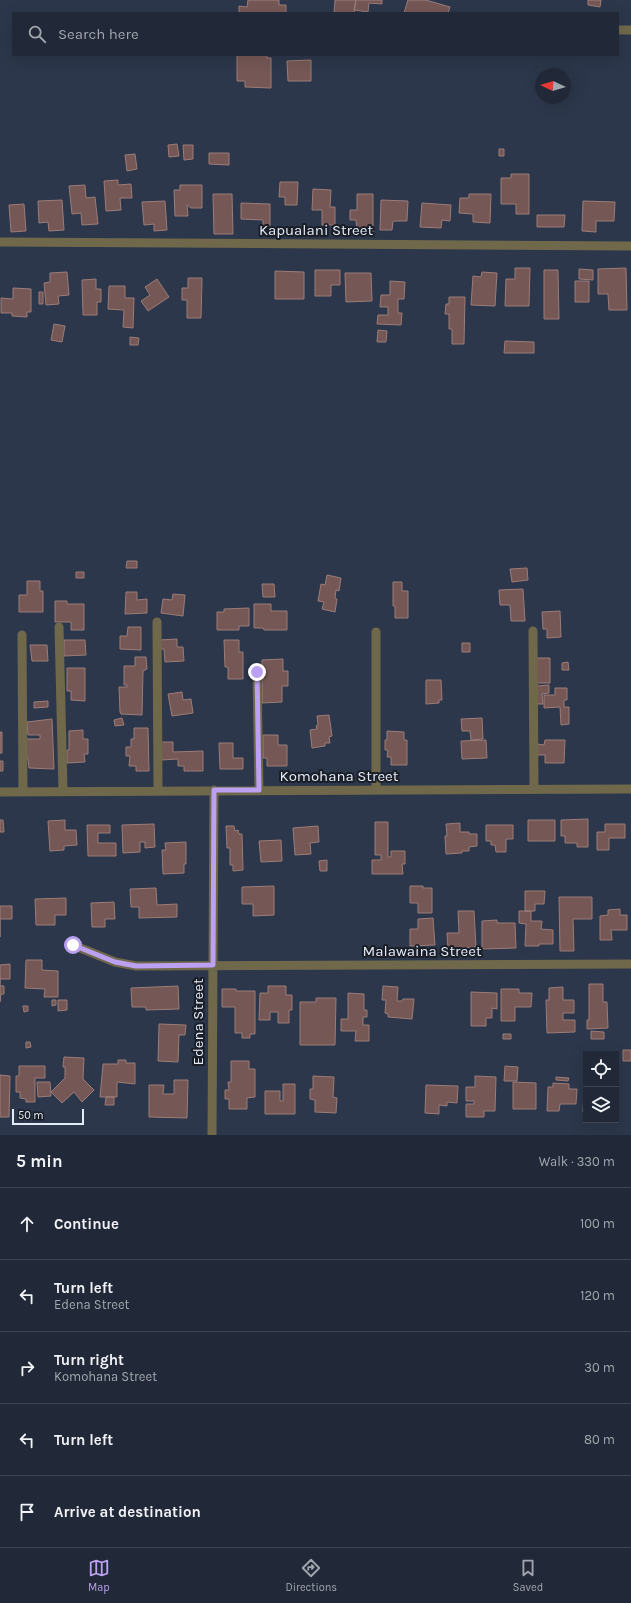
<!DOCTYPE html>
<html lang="en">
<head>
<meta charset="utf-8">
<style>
	body { margin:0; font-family:Karla,sans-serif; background:#2d3543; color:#f1f3f6 }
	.controls { position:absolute; right:12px; bottom:12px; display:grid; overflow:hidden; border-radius:0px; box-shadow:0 4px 16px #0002 }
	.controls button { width:36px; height:36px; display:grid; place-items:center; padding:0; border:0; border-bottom:1px solid #3e4553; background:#212938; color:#f1f3f6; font:20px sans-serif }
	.compass { position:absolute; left:535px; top:68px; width:36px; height:36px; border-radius:50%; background:#212938; box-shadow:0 4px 16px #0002; rotate:274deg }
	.scale { position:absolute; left:12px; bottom:10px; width:72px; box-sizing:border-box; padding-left:4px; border:2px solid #e4ebf8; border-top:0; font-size:11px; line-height:14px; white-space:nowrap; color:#e4ebf8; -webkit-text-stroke:3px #191e27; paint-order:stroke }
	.stop { position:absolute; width:12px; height:12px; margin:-9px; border:3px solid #bca0f2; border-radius:50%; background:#fff }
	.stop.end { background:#bca0f2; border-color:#fff; box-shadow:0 1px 4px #0008 }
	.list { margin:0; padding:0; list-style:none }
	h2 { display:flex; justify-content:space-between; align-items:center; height:52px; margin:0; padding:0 16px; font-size:17px }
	h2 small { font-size:13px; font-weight:400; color:#a2a6ae }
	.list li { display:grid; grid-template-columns:26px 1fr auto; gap:12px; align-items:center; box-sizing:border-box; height:72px; padding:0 16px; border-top:1px solid #3e4553 }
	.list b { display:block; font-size:15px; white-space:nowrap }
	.list p { margin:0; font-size:13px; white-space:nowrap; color:#a2a6ae }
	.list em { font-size:13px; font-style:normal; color:#a2a6ae }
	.icon { flex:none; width:22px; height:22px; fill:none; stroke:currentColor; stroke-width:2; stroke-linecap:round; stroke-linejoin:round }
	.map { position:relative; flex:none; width:631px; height:1135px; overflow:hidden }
	.search { position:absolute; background:#212938; box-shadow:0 4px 16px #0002; left:12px; right:12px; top:12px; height:44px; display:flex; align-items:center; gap:10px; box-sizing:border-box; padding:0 14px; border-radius:0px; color:#a2a6ae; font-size:15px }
	.sheet { height:412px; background:#212938 }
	nav { display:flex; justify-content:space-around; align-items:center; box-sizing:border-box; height:56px; border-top:1px solid #3e4553; background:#212938; font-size:11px; color:#a2a6ae }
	nav a { display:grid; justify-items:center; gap:2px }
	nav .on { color:#bca0f2 }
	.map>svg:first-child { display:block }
	.building { fill:#755855; stroke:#9b7c79 }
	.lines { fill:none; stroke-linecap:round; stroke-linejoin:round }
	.minor { stroke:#6f684b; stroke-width:9 }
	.route { stroke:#bca0f2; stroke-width:5 }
	.labels { text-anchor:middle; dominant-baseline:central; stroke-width:4; stroke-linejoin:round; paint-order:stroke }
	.street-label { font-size:15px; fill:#e4ebf8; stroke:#191e27 }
</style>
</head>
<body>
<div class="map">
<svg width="631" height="1135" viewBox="0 0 631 1135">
	<rect width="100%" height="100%" fill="#2c374b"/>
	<path class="building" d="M248 0H279V5H286V13H291H239V6L247 7Z
		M335 0H356L354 13H334Z
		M356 0H382V4L369 3 368 12 354 10Z
		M408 0H426L450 7 448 13H404Z
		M588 0H601L600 7 588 5Z
		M237 55H267V58H271V88L245 87V81H237Z
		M311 60V81H288L287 61Z
		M177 144 179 156 169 157 168 145Z
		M183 145H193V159L184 160Z
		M499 149H504V156H499Z
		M209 153H229V165L209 164Z
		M135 154 137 169 127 171 125 155Z
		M511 174H529V214H516V204H501V178H511Z
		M118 180V185L131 184 132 198H120L121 210 106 211 104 181Z
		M280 182H298L297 205H285V197H279Z
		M85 185 86 198 95 197 98 224 82 225 81 213 72 214 69 186Z
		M180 185H202V208H191L187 205 188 216H175L174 190H180Z
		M313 189 331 190 330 207H335V225H322V210H312Z
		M213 194H232L233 234H214Z
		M357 194H373V232H357L356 220H350V210H357Z
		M469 194H491L490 223 473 222V214L459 213 460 198H469Z
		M62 200 64 230 49 231 48 222 39 223 38 201Z
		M381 200 408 201 407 221H393L392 230H380Z
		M165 201 167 230 154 231V224L144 225 142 202Z
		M583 201 615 202 614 221H596V232L582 231Z
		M241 203 270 204V228H263V220L241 219Z
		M422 203 451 205 450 221 442 220 441 228 420 227Z
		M24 204 26 231 11 232 9 205Z
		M537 215H565L564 227H537Z
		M515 268H530L529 306H505L506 279H515Z
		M626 268 627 310H609L608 294H598V269Z
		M579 269 593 270V280L579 279Z
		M315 270H340V285H331V296H315Z
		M544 270H558L559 319H544Z
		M275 271 304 272V299H275Z
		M67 272 69 295 58 296 59 304 46 305 44 283 50 282V273Z
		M482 272 497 273 495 306 471 305 473 276 481 277Z
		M345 273H371L372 301 346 302Z
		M188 278H202L201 318H187V300H182V288H188Z
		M96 279V289H101V302H97V315H83L82 280Z
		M157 279 169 297 148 311 141 301 150 295 145 287Z
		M390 281 405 282 404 299H398V313H402L401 325 377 324 378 315H388V307H380L381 295H390Z
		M575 281H589V302H575Z
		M109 286H125V298H134L133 328 123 327 124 310 108 309Z
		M13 288 31 289V312H27V317L12 316V313H1V298L13 299Z
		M39 292H43V304H39Z
		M449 297H465L464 344H452V329H449V314H445L446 304H449Z
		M54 324 65 326 62 342 51 340Z
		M378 330 387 331 386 342H377Z
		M130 337 139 338 138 345H130Z
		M505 341 534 342V353H504Z
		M127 561H137V568H126Z
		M527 568 528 580 512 582 510 569Z
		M76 572H84V578H76Z
		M327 575 341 578 339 591 336 590 335 598 337 599 335 612 322 609 324 602 318 601 321 584 325 585Z
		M27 581H40V591H43V612H19V595H27Z
		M393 582H402V591H408V618H395V606H393Z
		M262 584H274L275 597H263Z
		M523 589 525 621H511L510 605H500L499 590Z
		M126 592H137V600L147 599V613L125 614Z
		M173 594 185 595 183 616 161 613 163 599 172 600Z
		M55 601H67V604H84V630H71V622H55Z
		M254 604H271V611H287V630H264L263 628H254Z
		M249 608V626H239V630H217V612H224V609Z
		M560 611 561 637 547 638V629H543L542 612Z
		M128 627H141V650L120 649V636H127Z
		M177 639V647H183L184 661 165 662 164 649H159V640Z
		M64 640H85L86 655 64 656Z
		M224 640H239V652H243V679H228V667H225Z
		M462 643H470V652H462Z
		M30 645H47L48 661H32Z
		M135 657H146L147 669 143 671 142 715 121 714 120 712 119 687H127V685H124V666H135Z
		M536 658H550V683H536Z
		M283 659V671H288V686H282V702L262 703V660Z
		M568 662 569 670H562V663Z
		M67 668H85V701L71 700V691H67Z
		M426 680H441L442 700H439V703L426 704Z
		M549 685V693L542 694 543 704H537L536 686Z
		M555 688H567V700H564V707H569V724L561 725 560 707 544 708V695H555Z
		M182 692 183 700 191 699 193 713 172 716 168 694Z
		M48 701V707L34 708V702Z
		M329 715 332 736 329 737 330 743H325V746L312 748 310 730 317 729 316 726 318 725 317 716Z
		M122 718 124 725 115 726 114 720Z
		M482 718 483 739 471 740 470 731H462L461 719Z
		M52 719 54 769 29 768 28 759 26 755V739H40V735H28L27 722Z
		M134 728H148L149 771H136V766H129L130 756H126V747H131V739H134Z
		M83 730V739H88V754H84L85 762 67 763V750H69V731Z
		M387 731 404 732V740H407V765H391V757H387L388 750H385V740H387Z
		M0 732H2V753H0Z
		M263 735H278V745H287V766H267V758H263Z
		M486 740 487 758 462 759 461 741Z
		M545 740H565L564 763H545V755H537V744L544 745Z
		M160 742H173V752L203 751V771H184V766H178V759L161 760Z
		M219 743H233V758H243V769H220Z
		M0 761H3V771H0Z
		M588 819V847H577V843H565V836H561V820Z
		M0 820H3L4 832H0Z
		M65 820V830H76L77 845 64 846V850L50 851 48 821Z
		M528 820H555V841H528Z
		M375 822H388V857H391V851H405V864H402L403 874H372V860H381V855H375Z
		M460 823V832H469V834H477V846L469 847V851H462V853L446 854 445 836H447L446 824Z
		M154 824 155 847 145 848V842H140V852L123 853 122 825Z
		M605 824H625V838H609V850H597V832H605Z
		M87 825H110V833H98V843H116V856H88Z
		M486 825H513V839H506V852H496L495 845H491V841H486Z
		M226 826H234L235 831 238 830 239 834H242L243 870 233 871V865H230V848H227Z
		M318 826 319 842 310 843 311 854 295 855 293 828Z
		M281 840 282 861 261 862 259 841Z
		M186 842V864H184V873L163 874 162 850H166L165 843Z
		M327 860V871H320L319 861Z
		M274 886V915L253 916V904H242V887Z
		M410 886H423V888H432V913H418V903H410Z
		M156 888 157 905 177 904V917L139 918V907H131L130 889Z
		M525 891H545L544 904H535V911H525Z
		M559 897H592V919H573L574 951H560Z
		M66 898V915H55V925H36L35 899Z
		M114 902 115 919H105V927H92L91 903Z
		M0 906H12V919H0V937Z
		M620 909V915H627V930H611L612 940H600V916L608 915V910Z
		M458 911H474L476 947 448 949 447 933H459Z
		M519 911H531V921H542L541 929 553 930V944H539V946H525L526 924 519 923Z
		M433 918 435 945 410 946V929H418V919Z
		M497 920V923H515L516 948 482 949V921Z
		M26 960H42V970L58 971V997H44L45 989 25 988Z
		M10 964V979H0V986H4V994H1L0 1002V965Z
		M589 984H603V1002H607L608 1028 587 1029V1020H589Z
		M178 986 179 1009 146 1010V1007H132L131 988Z
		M268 986H286V995H292V1010H289V1023H278V1012H270V1020H259L260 993H268Z
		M383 986 398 987 397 1001H402L403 999H414L412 1019 388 1017V1014L385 1013 386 1000H382Z
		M563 987V1000H574V1013H563V1020H575V1032L547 1033 546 1000H549V988Z
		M222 989H236V991H255V1034H250V1038H242V1033H235V1007H222Z
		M501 989H519V993H532L531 1007H515V1021H501Z
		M471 992 497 993V1009L492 1008V1018H486V1026H471Z
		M348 993 364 994V1010H367V1017H363V1025H369V1041H355L356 1031H341V1019H348Z
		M316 998H336L335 1045H300V1002H316Z
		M52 1000H56V1005L52 1006Z
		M58 1000H67V1010L58 1011Z
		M23 1006H28V1011L24 1012Z
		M159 1024 186 1025 185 1035H179L178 1062 158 1061Z
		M591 1031 604 1032V1039H591Z
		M503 1034H511V1039H503Z
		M26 1042H30L31 1047 26 1048Z
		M623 1050H631V1061H623Z
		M64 1057 84 1058 83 1079 94 1090 82 1102 74 1092 62 1103 51 1092 65 1078V1067H63Z
		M118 1060H126V1063H135V1084L117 1082V1097H100L103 1064H118Z
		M231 1061H249V1069H255V1097L247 1098V1109H229V1099H225V1090H229L228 1082H231Z
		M19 1066H45V1078H35V1102H26V1099L20 1098V1092H16V1076H19Z
		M505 1066 518 1067 517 1081H504Z
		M616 1071H618L617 1106H616Z
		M0 1075 10 1076 9 1117H0Z
		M313 1076 334 1077 333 1097 337 1098 336 1113 315 1112V1100L310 1099V1089H313Z
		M475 1076 496 1077 495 1111H484V1117H466V1104H474V1101H466V1087H475Z
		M556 1077 569 1078 568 1081 556 1080Z
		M174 1080H188L187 1118 149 1117V1085H164L163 1094H174Z
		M37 1082H50L51 1096 38 1097Z
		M513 1082 536 1083V1109H513Z
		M553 1083 569 1084V1089H577L576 1104H560L559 1111H547L548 1087H553Z
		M283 1084H295V1114H265V1091H280V1101H283Z
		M426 1085 458 1086 457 1103 447 1102V1106L439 1105V1114L425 1113Z
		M584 1091H586V1112H583Z
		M106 1097H114V1105H105Z"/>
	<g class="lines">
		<path class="minor" d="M618 30H631
			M0 242 631 246
			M157 622 158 790
			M59 627 63 791
			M533 631 534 789
			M376 632V790
			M22 635 23 792
			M257 673 259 790
			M0 792 631 789
			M73 945 115 962 136 966 631 964
			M212 1135 214 790"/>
	</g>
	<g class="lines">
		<path class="route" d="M73 945 115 962 136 966 213 965 214 790H259L257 672"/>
	</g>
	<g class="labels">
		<g class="street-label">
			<text x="316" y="230">Kapualani Street</text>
			<text x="339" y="776">Komohana Street</text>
			<text x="422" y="951">Malawaina Street</text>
			<text transform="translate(198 1022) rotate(-90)">Edena Street</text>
		</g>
	</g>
</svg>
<div class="controls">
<button><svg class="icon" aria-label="locate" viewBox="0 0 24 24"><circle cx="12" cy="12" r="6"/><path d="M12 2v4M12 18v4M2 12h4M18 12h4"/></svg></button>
<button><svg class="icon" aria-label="layers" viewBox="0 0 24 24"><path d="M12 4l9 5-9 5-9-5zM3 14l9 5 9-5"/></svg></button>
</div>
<svg class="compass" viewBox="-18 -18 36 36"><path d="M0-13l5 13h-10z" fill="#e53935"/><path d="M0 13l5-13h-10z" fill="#a2a6ae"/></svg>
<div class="scale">50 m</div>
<div class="stop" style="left:73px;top:945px"></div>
<div class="stop end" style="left:257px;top:672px"></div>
<div class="search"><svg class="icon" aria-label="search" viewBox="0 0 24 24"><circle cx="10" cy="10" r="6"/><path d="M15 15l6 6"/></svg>Search here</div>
</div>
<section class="sheet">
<h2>5 min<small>Walk · 330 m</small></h2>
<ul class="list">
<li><svg class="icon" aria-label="ahead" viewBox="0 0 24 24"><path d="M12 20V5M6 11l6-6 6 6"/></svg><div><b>Continue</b></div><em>100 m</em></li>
<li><svg class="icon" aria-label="left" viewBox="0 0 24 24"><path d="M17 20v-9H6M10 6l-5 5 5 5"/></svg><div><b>Turn left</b><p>Edena Street</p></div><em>120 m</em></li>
<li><svg class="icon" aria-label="right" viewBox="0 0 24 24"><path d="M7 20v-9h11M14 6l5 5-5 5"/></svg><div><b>Turn right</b><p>Komohana Street</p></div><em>30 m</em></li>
<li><svg class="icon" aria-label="left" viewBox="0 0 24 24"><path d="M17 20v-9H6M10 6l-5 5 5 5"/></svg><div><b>Turn left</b></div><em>80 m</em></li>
<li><svg class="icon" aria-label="arrive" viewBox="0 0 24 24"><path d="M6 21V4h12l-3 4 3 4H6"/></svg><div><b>Arrive at destination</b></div></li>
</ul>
</section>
<nav>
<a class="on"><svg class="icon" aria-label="map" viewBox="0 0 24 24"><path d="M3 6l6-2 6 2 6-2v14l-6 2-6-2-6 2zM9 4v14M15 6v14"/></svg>Map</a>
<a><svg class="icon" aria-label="directions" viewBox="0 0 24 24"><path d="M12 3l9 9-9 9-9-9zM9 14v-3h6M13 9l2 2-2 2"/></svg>Directions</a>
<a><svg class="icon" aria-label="saved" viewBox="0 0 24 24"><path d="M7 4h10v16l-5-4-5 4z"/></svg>Saved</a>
</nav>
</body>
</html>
